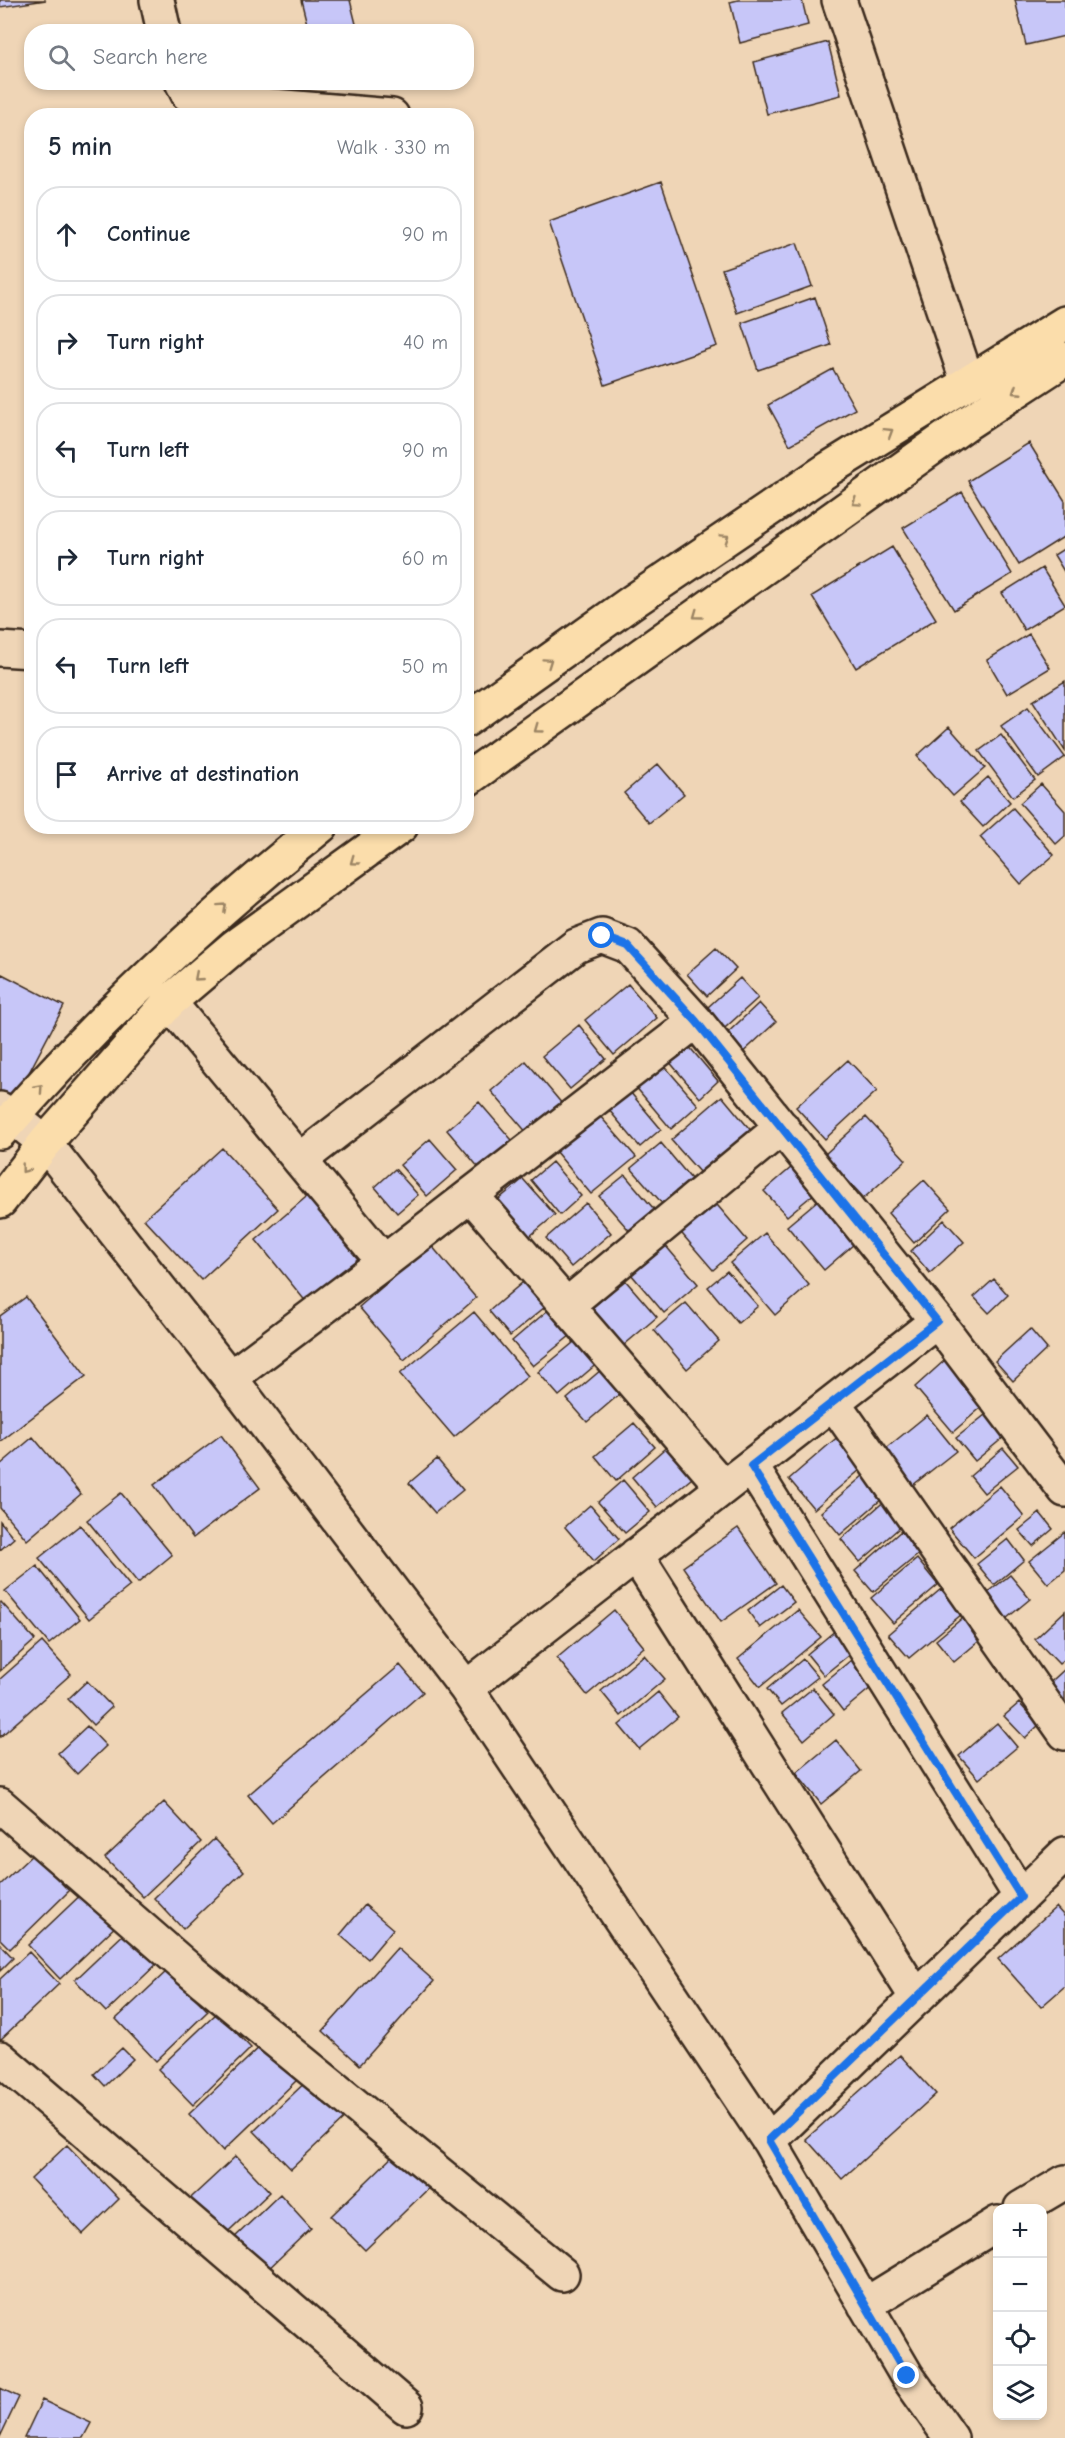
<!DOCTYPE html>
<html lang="en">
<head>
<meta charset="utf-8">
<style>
	body { margin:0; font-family:"Comic Neue",sans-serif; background:#f6f6f7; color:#1f2937 }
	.controls { position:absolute; right:18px; bottom:18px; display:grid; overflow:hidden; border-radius:12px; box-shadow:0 3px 9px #0003 }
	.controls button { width:54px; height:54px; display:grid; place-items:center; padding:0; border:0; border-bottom:2px solid #e0e1e3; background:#fff; color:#1f2937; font:30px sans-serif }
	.stop { position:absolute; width:18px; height:18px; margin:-14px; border:4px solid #1a73e8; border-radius:50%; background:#fff }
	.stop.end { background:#1a73e8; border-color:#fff; box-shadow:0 2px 6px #0008 }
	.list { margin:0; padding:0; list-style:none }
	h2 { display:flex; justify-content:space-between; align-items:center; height:78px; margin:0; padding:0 24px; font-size:26px }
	h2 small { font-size:20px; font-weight:400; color:#747a83 }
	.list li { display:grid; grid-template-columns:39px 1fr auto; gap:18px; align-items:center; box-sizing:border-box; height:96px; margin:0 12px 12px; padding:0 12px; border:2px solid #e0e1e3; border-radius:24px }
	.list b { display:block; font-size:22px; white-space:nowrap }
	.list em { font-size:20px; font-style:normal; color:#747a83 }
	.icon { flex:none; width:33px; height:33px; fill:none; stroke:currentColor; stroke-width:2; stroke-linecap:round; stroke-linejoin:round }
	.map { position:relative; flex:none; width:1065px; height:2438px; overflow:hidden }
	.search { position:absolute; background:#fff; box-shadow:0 3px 9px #0003; left:24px; top:24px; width:450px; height:66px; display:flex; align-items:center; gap:15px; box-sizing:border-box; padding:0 21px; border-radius:24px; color:#747a83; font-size:22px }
	.panel { position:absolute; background:#fff; box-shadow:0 3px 9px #0003; left:24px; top:108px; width:450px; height:726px; border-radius:24px }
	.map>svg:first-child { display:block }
	.building { fill:#c7c6f8; stroke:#3b2a1e; stroke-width:1.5 }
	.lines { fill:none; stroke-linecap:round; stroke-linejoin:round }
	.minor-casing { stroke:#3b2a1e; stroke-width:38 }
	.major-casing { stroke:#3b2a1e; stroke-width:38 }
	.minor { stroke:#efd5b6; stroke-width:33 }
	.major { stroke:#fbddab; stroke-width:33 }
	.oneway { stroke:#9b8464 }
	.route { stroke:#1a73e8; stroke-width:8 }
</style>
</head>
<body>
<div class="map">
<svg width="1065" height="2438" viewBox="0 0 1065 2438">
	<rect width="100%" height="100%" fill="#efd5b6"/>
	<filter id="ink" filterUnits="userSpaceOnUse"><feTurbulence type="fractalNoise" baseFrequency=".0167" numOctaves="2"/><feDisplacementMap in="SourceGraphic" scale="12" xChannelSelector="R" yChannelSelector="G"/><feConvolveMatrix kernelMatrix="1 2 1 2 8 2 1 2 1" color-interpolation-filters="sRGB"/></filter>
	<g filter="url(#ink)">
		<path class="building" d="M0 0H46L0 7Z
			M301 0H350L358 32H309Z
			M738 0H802L808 25 740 43 730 2Z
			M1015 0H1065V36L1026 45Z
			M828 42 841 95 767 114 754 62Z
			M661 182 717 346 605 385 549 222Z
			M797 243 812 286 737 313 722 269Z
			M815 297 831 345 758 370 742 323Z
			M833 369 855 409 790 445 768 405Z
			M1029 443 1065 501V536L1019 565 968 481Z
			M962 492 1012 574 954 610 903 528Z
			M892 547 936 619 856 668 812 596Z
			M1065 548V573L1054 555Z
			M1042 568 1065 605 1024 630 1002 593Z
			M1029 634 1050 668 1007 694 987 660Z
			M1065 681V751L1033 701Z
			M1028 707 1065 757 1038 777 1001 726Z
			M949 727 985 768 953 796 917 756Z
			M1001 735 1035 780 1013 797 979 751Z
			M658 764 684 794 649 823 624 793Z
			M988 777 1010 802 983 827 960 802Z
			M1041 784 1065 811V836L1056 844 1020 803Z
			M1013 808 1054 855 1021 884 980 837Z
			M716 948 736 969 707 996 687 974Z
			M2 974 64 1006 13 1103 0 1096V978Z
			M740 978 758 998 716 1036 698 1016Z
			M628 984 657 1018 614 1055 585 1020Z
			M759 1003 776 1022 738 1057 721 1039Z
			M579 1025 606 1059 570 1089 542 1056Z
			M687 1044 718 1081 700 1098 668 1060Z
			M848 1060 877 1091 825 1139 796 1107Z
			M526 1061 563 1105 528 1134 491 1091Z
			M662 1063 698 1105 671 1129 635 1086Z
			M630 1092 661 1129 640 1147 609 1110Z
			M722 1096 758 1139 708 1182 671 1140Z
			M479 1102 518 1147 485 1175 447 1130Z
			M599 1115 636 1157 591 1194 556 1152Z
			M866 1117 906 1160 864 1198 824 1155Z
			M430 1139 457 1170 427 1196 400 1165Z
			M661 1143 697 1186 668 1210 631 1168Z
			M222 1148 278 1209 201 1280 144 1219Z
			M552 1162 581 1196 560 1215 531 1180Z
			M792 1167 815 1193 787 1216 764 1191Z
			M395 1169 418 1195 397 1213 375 1187Z
			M625 1175 659 1215 634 1236 599 1196Z
			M523 1179 555 1215 524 1241 493 1204Z
			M924 1180 950 1209 914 1243 888 1213Z
			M312 1192 368 1261 311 1308 256 1240Z
			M824 1195 861 1238 824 1270 787 1226Z
			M712 1199 747 1240 713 1270 677 1228Z
			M586 1203 611 1233 571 1267 546 1238Z
			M944 1220 964 1242 930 1273 911 1251Z
			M765 1233 809 1285 775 1315 730 1263Z
			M431 1245 476 1298 404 1360 359 1307Z
			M665 1245 698 1284 664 1313 631 1274Z
			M727 1271 758 1306 738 1323 708 1287Z
			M529 1277 551 1302 510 1336 489 1311Z
			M994 1279 1008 1295 989 1313 974 1297Z
			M625 1280 657 1317 617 1351 585 1314Z
			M26 1297 86 1376 0 1442V1316Z
			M686 1303 719 1341 687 1369 654 1330Z
			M554 1305 576 1331 533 1366 512 1341Z
			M474 1312 528 1376 454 1437 400 1374Z
			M1030 1329 1047 1349 1013 1381 995 1361Z
			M579 1338 599 1362 559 1396 538 1372Z
			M945 1360 984 1405 953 1432 915 1387Z
			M608 1364 628 1387 587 1422 567 1399Z
			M990 1411 1009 1433 975 1461 956 1438Z
			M927 1415 956 1451 913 1485 884 1450Z
			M634 1423 655 1447 616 1481 595 1456Z
			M841 1434 867 1464 814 1509 789 1479Z
			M221 1435 260 1488 193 1538 154 1485Z
			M33 1437 81 1494 27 1540 0 1508V1465Z
			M671 1443 697 1474 657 1507 632 1477Z
			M1003 1448 1018 1466 984 1493 970 1476Z
			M437 1459 463 1490 435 1513 409 1483Z
			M871 1469 890 1492 840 1535 821 1512Z
			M623 1480 650 1512 625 1533 598 1502Z
			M1000 1486 1024 1516 974 1558 949 1528Z
			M121 1493 172 1555 138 1583 87 1520Z
			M887 1499 906 1522 860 1562 841 1539Z
			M590 1505 619 1539 594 1561 565 1527Z
			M1040 1513 1053 1529 1033 1546 1019 1530Z
			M0 1521 14 1538 0 1550Z
			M80 1525 130 1586 89 1619 39 1558Z
			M738 1528 776 1583 721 1622 683 1567Z
			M901 1531 920 1553 873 1592 855 1571Z
			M1065 1532V1570L1048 1584 1029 1561Z
			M1008 1539 1024 1560 994 1585 977 1564Z
			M917 1559 938 1585 893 1623 871 1598Z
			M37 1566 80 1619 49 1644 5 1591Z
			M1010 1575 1030 1599 1001 1623 981 1598Z
			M781 1585 794 1602 760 1628 748 1611Z
			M941 1589 962 1614 909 1658 888 1634Z
			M1 1602 35 1640 0 1671V1603Z
			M614 1610 644 1647 587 1695 557 1658Z
			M798 1610 821 1637 760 1687 738 1659Z
			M1065 1611V1659L1059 1664 1035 1639Z
			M966 1615 984 1637 954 1662 936 1640Z
			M848 1620 866 1641 824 1675 807 1654Z
			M42 1642 71 1674 0 1737V1679Z
			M644 1655 665 1679 621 1716 601 1691Z
			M856 1656 878 1682 843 1711 822 1684Z
			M803 1659 818 1677 781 1706 767 1689Z
			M400 1665 423 1692 272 1823 248 1795Z
			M1065 1669V1713L1043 1689Z
			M87 1681 112 1707 93 1725 68 1699Z
			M813 1688 834 1714 804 1740 782 1713Z
			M658 1692 678 1717 639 1749 619 1725Z
			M1019 1703 1039 1725 1025 1738 1004 1716Z
			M997 1723 1017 1747 979 1779 959 1756Z
			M87 1726 106 1746 77 1774 58 1753Z
			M836 1740 861 1771 821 1804 796 1773Z
			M164 1802 201 1842 143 1897 105 1858Z
			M214 1839 244 1871 183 1929 154 1898Z
			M33 1854 69 1891 10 1949 0 1939V1885Z
			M89 1887 121 1921 60 1979 28 1945Z
			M365 1905 393 1929 368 1959 340 1935Z
			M1056 1907 1065 1917V1986L1041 2007 998 1959Z
			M129 1929 160 1961 106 2012 75 1980Z
			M0 1944 13 1958 0 1971Z
			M397 1948 434 1981 360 2065 323 2031Z
			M29 1952 59 1984 0 2040V1979Z
			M168 1970 208 2011 156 2061 116 2019Z
			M217 2013 251 2048 193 2105 158 2069Z
			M264 2043 298 2079 223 2151 189 2114Z
			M122 2048 133 2059 105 2086 94 2074Z
			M900 2055 936 2094 842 2179 806 2139Z
			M312 2076 349 2114 291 2169 254 2131Z
			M67 2145 119 2199 83 2234 31 2179Z
			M400 2149 433 2184 365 2250 331 2216Z
			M236 2156 270 2192 216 2243 181 2207Z
			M280 2194 311 2228 264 2273 232 2240Z
			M0 2388 19 2397 0 2437Z
			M42 2400 91 2423 83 2438H24Z"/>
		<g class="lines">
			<g class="minor-casing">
				<path id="minor" d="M157 0 164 32
					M839 0 968 383
					M182 82 188 94 214 101 392 116
					M0 649 32 651
					M169 1002 384 1262 230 1378
					M0 1109 13 1117 45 1143 230 1378 466 1688 769 2141 907 2376 951 2438
					M300 1160 576 946 602 936 628 946 696 1021 937 1321 1065 1490
					M471 1195 723 1487
					M384 1262 696 1021
					M567 1305 782 1127
					M833 1402 1065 1733
					M751 1466 1021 1897
					M636 1555 917 1998
					M466 1688 937 1321
					M0 1805 193 1973 562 2274
					M0 2058 406 2407
					M769 2141 1065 1854
					M1021 2208 1065 2182
					M865 2305 998 2223"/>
			</g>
			<g class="major-casing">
				<path id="major" d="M466 720 632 602 830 468 1065 323
					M466 780 964 425 1065 359
					M0 1132C97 1020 205 919 321 826
					M0 1201 45 1143 169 1002 235 946 401 826"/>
			</g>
			<use href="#minor" class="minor"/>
			<use href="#major" class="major"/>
		</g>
		<defs><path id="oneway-chevron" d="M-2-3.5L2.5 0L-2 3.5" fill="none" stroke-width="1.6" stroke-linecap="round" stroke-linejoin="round" transform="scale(1.5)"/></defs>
		<g class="oneway">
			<use href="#oneway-chevron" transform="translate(1016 391) rotate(147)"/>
			<use href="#oneway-chevron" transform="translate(889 432) rotate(-32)"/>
			<use href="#oneway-chevron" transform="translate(856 502) rotate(145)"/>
			<use href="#oneway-chevron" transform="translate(725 538) rotate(-34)"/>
			<use href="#oneway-chevron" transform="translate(697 615) rotate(144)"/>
			<use href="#oneway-chevron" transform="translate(548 662) rotate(-35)"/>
			<use href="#oneway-chevron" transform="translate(538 729) rotate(144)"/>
			<use href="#oneway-chevron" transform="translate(354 861) rotate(144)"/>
			<use href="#oneway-chevron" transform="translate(223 907) rotate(-42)"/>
			<use href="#oneway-chevron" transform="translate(198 977) rotate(139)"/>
			<use href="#oneway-chevron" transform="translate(39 1088) rotate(-48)"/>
			<use href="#oneway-chevron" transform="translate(25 1169) rotate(128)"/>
		</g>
	</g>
	<g class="lines" filter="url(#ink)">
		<path class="route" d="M602 936 628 946 696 1021 937 1321 751 1466 1021 1897 769 2140 907 2376"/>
	</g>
</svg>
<div class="controls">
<button>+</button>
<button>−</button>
<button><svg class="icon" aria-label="locate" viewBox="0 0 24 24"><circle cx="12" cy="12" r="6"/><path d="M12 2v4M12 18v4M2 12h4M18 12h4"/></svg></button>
<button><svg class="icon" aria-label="layers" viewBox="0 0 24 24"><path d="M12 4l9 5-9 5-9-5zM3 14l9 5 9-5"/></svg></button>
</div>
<div class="stop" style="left:602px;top:936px"></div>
<div class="stop end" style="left:907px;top:2376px"></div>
<div class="search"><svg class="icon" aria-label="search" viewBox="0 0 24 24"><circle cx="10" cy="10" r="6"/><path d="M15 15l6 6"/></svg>Search here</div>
<section class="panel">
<h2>5 min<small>Walk · 330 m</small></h2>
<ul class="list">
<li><svg class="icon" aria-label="ahead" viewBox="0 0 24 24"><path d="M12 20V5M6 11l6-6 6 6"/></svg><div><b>Continue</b></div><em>90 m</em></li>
<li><svg class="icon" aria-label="right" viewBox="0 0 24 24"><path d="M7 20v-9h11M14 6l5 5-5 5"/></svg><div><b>Turn right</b></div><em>40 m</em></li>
<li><svg class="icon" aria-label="left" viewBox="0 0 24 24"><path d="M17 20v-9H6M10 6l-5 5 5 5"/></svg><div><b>Turn left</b></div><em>90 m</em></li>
<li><svg class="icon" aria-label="right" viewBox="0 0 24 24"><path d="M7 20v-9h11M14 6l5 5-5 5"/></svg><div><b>Turn right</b></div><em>60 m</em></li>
<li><svg class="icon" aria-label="left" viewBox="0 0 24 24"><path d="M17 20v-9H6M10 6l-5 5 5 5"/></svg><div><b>Turn left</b></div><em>50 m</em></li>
<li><svg class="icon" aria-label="arrive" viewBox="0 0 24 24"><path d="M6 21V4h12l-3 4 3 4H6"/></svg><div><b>Arrive at destination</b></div></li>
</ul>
</section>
</div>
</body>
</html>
